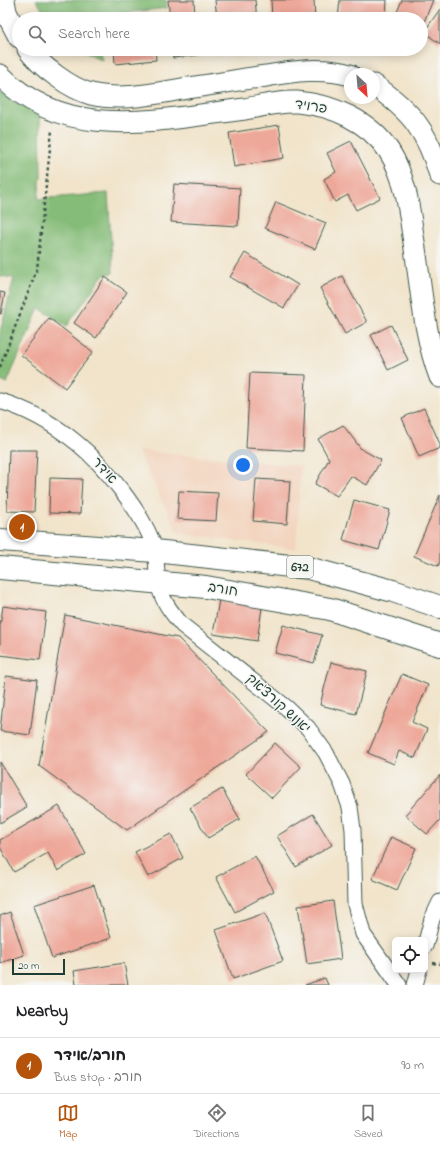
<!DOCTYPE html>
<html lang="en">
<head>
<meta charset="utf-8">
<style>
	body { margin:0; font-family:"Indie Flower","Playpen Sans Hebrew",sans-serif; background:#f2f2f2; color:#202124 }
	.controls { position:absolute; right:12px; bottom:12px; display:grid; overflow:hidden; border-radius:6px; box-shadow:0 2px 10px #0003 }
	.controls button { width:36px; height:36px; display:grid; place-items:center; padding:0; border:0; border-bottom:1px solid #e0e0e0; background:#fff; color:#202124; font:20px sans-serif }
	.compass { position:absolute; left:344px; top:68px; width:36px; height:36px; border-radius:50%; background:#fff; box-shadow:0 2px 10px #0003; rotate:154deg }
	.scale { position:absolute; left:12px; bottom:10px; width:53px; box-sizing:border-box; padding-left:4px; border:2px solid #1f3d34; border-top:0; font-size:11px; line-height:14px; white-space:nowrap; color:#1f3d34; -webkit-text-stroke:3px #f6f6f2; paint-order:stroke }
	.you { position:absolute; left:243px; top:465px; width:14px; height:14px; margin:-10px; border:3px solid #fff; border-radius:50%; background:#1a73e8; box-shadow:0 0 0 6px #1a73e833 }
	.badge { display:grid; place-items:center; width:26px; height:26px; border-radius:50%; background:#b45309; color:#fff; font-size:13px; font-weight:700 }
	.pin { position:absolute; translate:-50% -50%; border:2px solid #fff; box-shadow:0 1px 4px #0006 }
	.list { margin:0; padding:0; list-style:none }
	h2 { display:flex; justify-content:space-between; align-items:center; height:52px; margin:0; padding:0 16px; font-size:17px }
	h2 small { font-size:13px; font-weight:400; color:#757577 }
	.list li { display:grid; grid-template-columns:26px 1fr auto; gap:12px; align-items:center; box-sizing:border-box; height:56px; padding:0 16px; border-top:1px solid #e0e0e0 }
	.list b { display:block; font-size:15px; white-space:nowrap }
	.list p { margin:0; font-size:13px; white-space:nowrap; color:#757577 }
	.list em { font-size:13px; font-style:normal; color:#757577 }
	.icon { flex:none; width:22px; height:22px; fill:none; stroke:currentColor; stroke-width:2; stroke-linecap:round; stroke-linejoin:round }
	.map { position:relative; flex:none; width:440px; height:985px; overflow:hidden }
	.search { position:absolute; background:#fff; box-shadow:0 2px 10px #0003; left:12px; right:12px; top:12px; height:44px; display:flex; align-items:center; gap:10px; box-sizing:border-box; padding:0 14px; border-radius:22px; color:#757577; font-size:15px }
	.sheet { height:108px; background:#fff }
	nav { display:flex; justify-content:space-around; align-items:center; box-sizing:border-box; height:56px; border-top:1px solid #e0e0e0; background:#fff; font-size:11px; color:#757577 }
	nav a { display:grid; justify-items:center; gap:2px }
	nav .on { color:#b45309 }
	.map>svg:first-child { display:block }
	.built { fill:#f3d4be }
	.forest { fill:#85bc78; stroke:#527c56 }
	.building { fill:#eea89a }
	.lines { fill:none; stroke-linecap:round; stroke-linejoin:round }
	.street-casing { stroke:#3e564b; stroke-width:17 }
	.secondary-casing { stroke:#3e564b; stroke-width:23 }
	.primary-casing { stroke:#3e564b; stroke-width:24 }
	.path { stroke:#3e564b; stroke-width:2.5; stroke-dasharray:3 3; stroke-linecap:butt }
	.street { stroke:#fff; stroke-width:15 }
	.secondary { stroke:#fff; stroke-width:21 }
	.primary { stroke:#fff; stroke-width:22 }
	.labels { text-anchor:middle; dominant-baseline:central; stroke-width:3; stroke-linejoin:round; paint-order:stroke }
	.shield { fill:#f6f6f2; stroke:#60746d; stroke-width:1 }
	.shield-label { font-size:13px; font-weight:bold; fill:#1f3d34 }
	.street-label { font-size:14px; fill:#1f3d34; stroke:#f6f6f2 }
</style>
</head>
<body>
<div class="map">
<svg width="440" height="985" viewBox="0 0 440 985">
	<rect width="100%" height="100%" fill="#f6f6f2"/>
	<filter id="ink" filterUnits="userSpaceOnUse"><feTurbulence type="fractalNoise" baseFrequency=".025" numOctaves="2"/><feDisplacementMap in="SourceGraphic" scale="8" xChannelSelector="R" yChannelSelector="G"/><feConvolveMatrix kernelMatrix="1 2 1 2 8 2 1 2 1" color-interpolation-filters="sRGB"/></filter>
	<filter id="wash" filterUnits="userSpaceOnUse"><feTurbulence type="fractalNoise" baseFrequency=".012" numOctaves="4" result="noise"/><feDisplacementMap in="SourceGraphic" scale="16" xChannelSelector="R" yChannelSelector="G"/><feGaussianBlur stdDeviation="0.9" result="paint"/><feColorMatrix in="noise" values="0 0 0 0 0 0 0 0 0 0 0 0 0 0 0 0 0 1.4 0 .05"/><feComposite in="paint" operator="in"/></filter>
	<g filter="url(#wash)">
		<rect width="100%" height="100%" fill="#f1e4cb"/>
		<path class="built" d="M137 450 301 466 296 549 178 533Z"/>
		<path class="forest" d="M36 0H166L167 8 91 17V19H49Z
			M81 49H99L102 60 82 50Z
			M0 87 8 88 12 101 40 112 41 176 38 199 108 193 113 273 103 275 67 326 39 308 7 383 0 381V332L14 278 0 276Z"/>
		<g id="blocks">
			<path class="building" d="M168 0H194L195 19H170Z
				M215 0H255L257 19H217Z
				M271 0H314L315 19H272Z
				M340 0H387L386 19H338Z
				M402 0H433L421 29V19H394Z
				M440 9V44L424 32Z
				M114 49H155L156 60 115 64Z
				M172 49H198L199 55 173 58Z
				M279 125 284 158 234 167 229 133Z
				M351 141 380 198 356 210 348 195 335 202 324 179 336 172 327 153Z
				M174 184 240 188 238 226 171 222Z
				M276 202 326 223 315 249 265 228Z
				M245 253 298 285 284 308 230 277Z
				M342 276 367 322 345 334 320 288Z
				M105 277 127 292 96 338 74 323Z
				M0 292 5 293 1 314H0Z
				M49 318 93 352 65 388 21 355Z
				M391 325 408 360 388 370 371 335Z
				M250 373 306 375 303 451 246 448Z
				M424 408 440 444V448L419 457 402 418Z
				M343 425 361 449 381 460 367 485 351 476 337 496 315 484 329 459 318 439Z
				M9 450H37L34 512 7 511Z
				M50 478 82 479 80 514 49 513Z
				M256 479 290 481 287 524 253 521Z
				M179 491 218 493 216 521 177 519Z
				M440 495V562L438 566 414 556Z
				M354 500 390 510 379 550 343 540Z
				M219 600 262 608 257 641 213 634Z
				M3 606 46 612 40 660 0 655V626Z
				M65 615 178 638 269 732 127 830 39 766Z
				M283 625 322 635 314 663 275 653Z
				M331 662 367 671 356 714 320 705Z
				M402 674 428 685 412 722 427 729 415 758 399 751 394 764 368 753Z
				M6 676 37 680 30 735 0 731Z
				M275 743 301 767 272 798 246 774Z
				M0 762 27 807 0 823Z
				M440 775V820L427 834 405 815Z
				M222 789 240 819 208 838 190 808Z
				M59 806 86 854 58 871 48 853 14 872 0 847V840Z
				M313 814 332 845 296 867 277 836Z
				M171 834 183 858 148 877 135 852Z
				M391 837 416 848 397 890 372 879Z
				M255 856 274 891 235 912 216 877Z
				M94 885 111 938 52 958 34 905Z
				M333 901 341 959 307 964 298 906Z
				M10 912 24 955 0 963V916Z
				M265 913 283 961 233 979 216 930Z
				M124 963 128 985H76L74 971Z
				M325 978 328 985H305Z"/>
		</g>
	</g>
	<g filter="url(#ink)">
		<use href="#blocks" fill-opacity="0" stroke="#3e564b" stroke-width="1"/>
		<g class="lines">
			<g class="street-casing">
				<path id="street" d="M0 401C27 409 55 425 77 443 104 465 146 516 155 550 157 560 156 571 158 581 160 598 171 612 182 625L287 708 308 728 326 753 342 784 350 807 353 830 355 904 363 934 399 985
					M425 946 432 919 440 902
					M415 985 419 970"/>
			</g>
			<g class="secondary-casing">
				<path id="secondary" d="M4 0 6 12 19 37
					M28 49C40 66 71 89 91 94 121 101 152 94 182 89 210 85 238 80 266 76 293 71 323 67 350 75
					M0 75C66 144 161 119 245 109 261 106 281 101 297 102 333 105 369 121 389 151 405 176 409 207 413 236 421 282 423 333 440 377
					M374 85C412 112 427 131 440 175"/>
			</g>
			<g class="primary-casing">
				<path id="primary" d="M0 540 155 551 308 568 393 591 440 607
					M0 568 206 587 330 609 440 645"/>
			</g>
			<path class="path" d="M0 367 37 269 52 130
				M433 963 440 964"/>
			<use href="#street" class="street"/>
			<use href="#secondary" class="secondary"/>
			<use href="#primary" class="primary"/>
		</g>
	</g>
	<g class="labels">
		<rect class="shield" x="287" y="556" width="26" height="22" rx="3"/>
		<g class="shield-label">
			<text x="300" y="567">672</text>
		</g>
		<g class="street-label">
			<text transform="translate(311 107) rotate(9)">פרויד</text>
			<text transform="translate(104 471) rotate(48)">אידר</text>
			<text transform="translate(223 590) rotate(9)">חורב</text>
			<text transform="translate(278 704) rotate(42)">יאנוש קורצ'אק</text>
		</g>
	</g>
</svg>
<div class="controls">
<button><svg class="icon" aria-label="locate" viewBox="0 0 24 24"><circle cx="12" cy="12" r="6"/><path d="M12 2v4M12 18v4M2 12h4M18 12h4"/></svg></button>
</div>
<svg class="compass" viewBox="-18 -18 36 36"><path d="M0-13l5 13h-10z" fill="#e53935"/><path d="M0 13l5-13h-10z" fill="#757577"/></svg>
<div class="scale">20 m</div>
<div class="you"></div>
<div class="pin badge" style="left:22px;top:527px">1</div>
<div class="search"><svg class="icon" aria-label="search" viewBox="0 0 24 24"><circle cx="10" cy="10" r="6"/><path d="M15 15l6 6"/></svg>Search here</div>
</div>
<section class="sheet">
<h2>Nearby<small></small></h2>
<ul class="list">
<li><span class="badge">1</span><div><b>חורב/אידר</b><p>Bus stop · חורב</p></div><em>90 m</em></li>
</ul>
</section>
<nav>
<a class="on"><svg class="icon" aria-label="map" viewBox="0 0 24 24"><path d="M3 6l6-2 6 2 6-2v14l-6 2-6-2-6 2zM9 4v14M15 6v14"/></svg>Map</a>
<a><svg class="icon" aria-label="directions" viewBox="0 0 24 24"><path d="M12 3l9 9-9 9-9-9zM9 14v-3h6M13 9l2 2-2 2"/></svg>Directions</a>
<a><svg class="icon" aria-label="saved" viewBox="0 0 24 24"><path d="M7 4h10v16l-5-4-5 4z"/></svg>Saved</a>
</nav>
</body>
</html>
